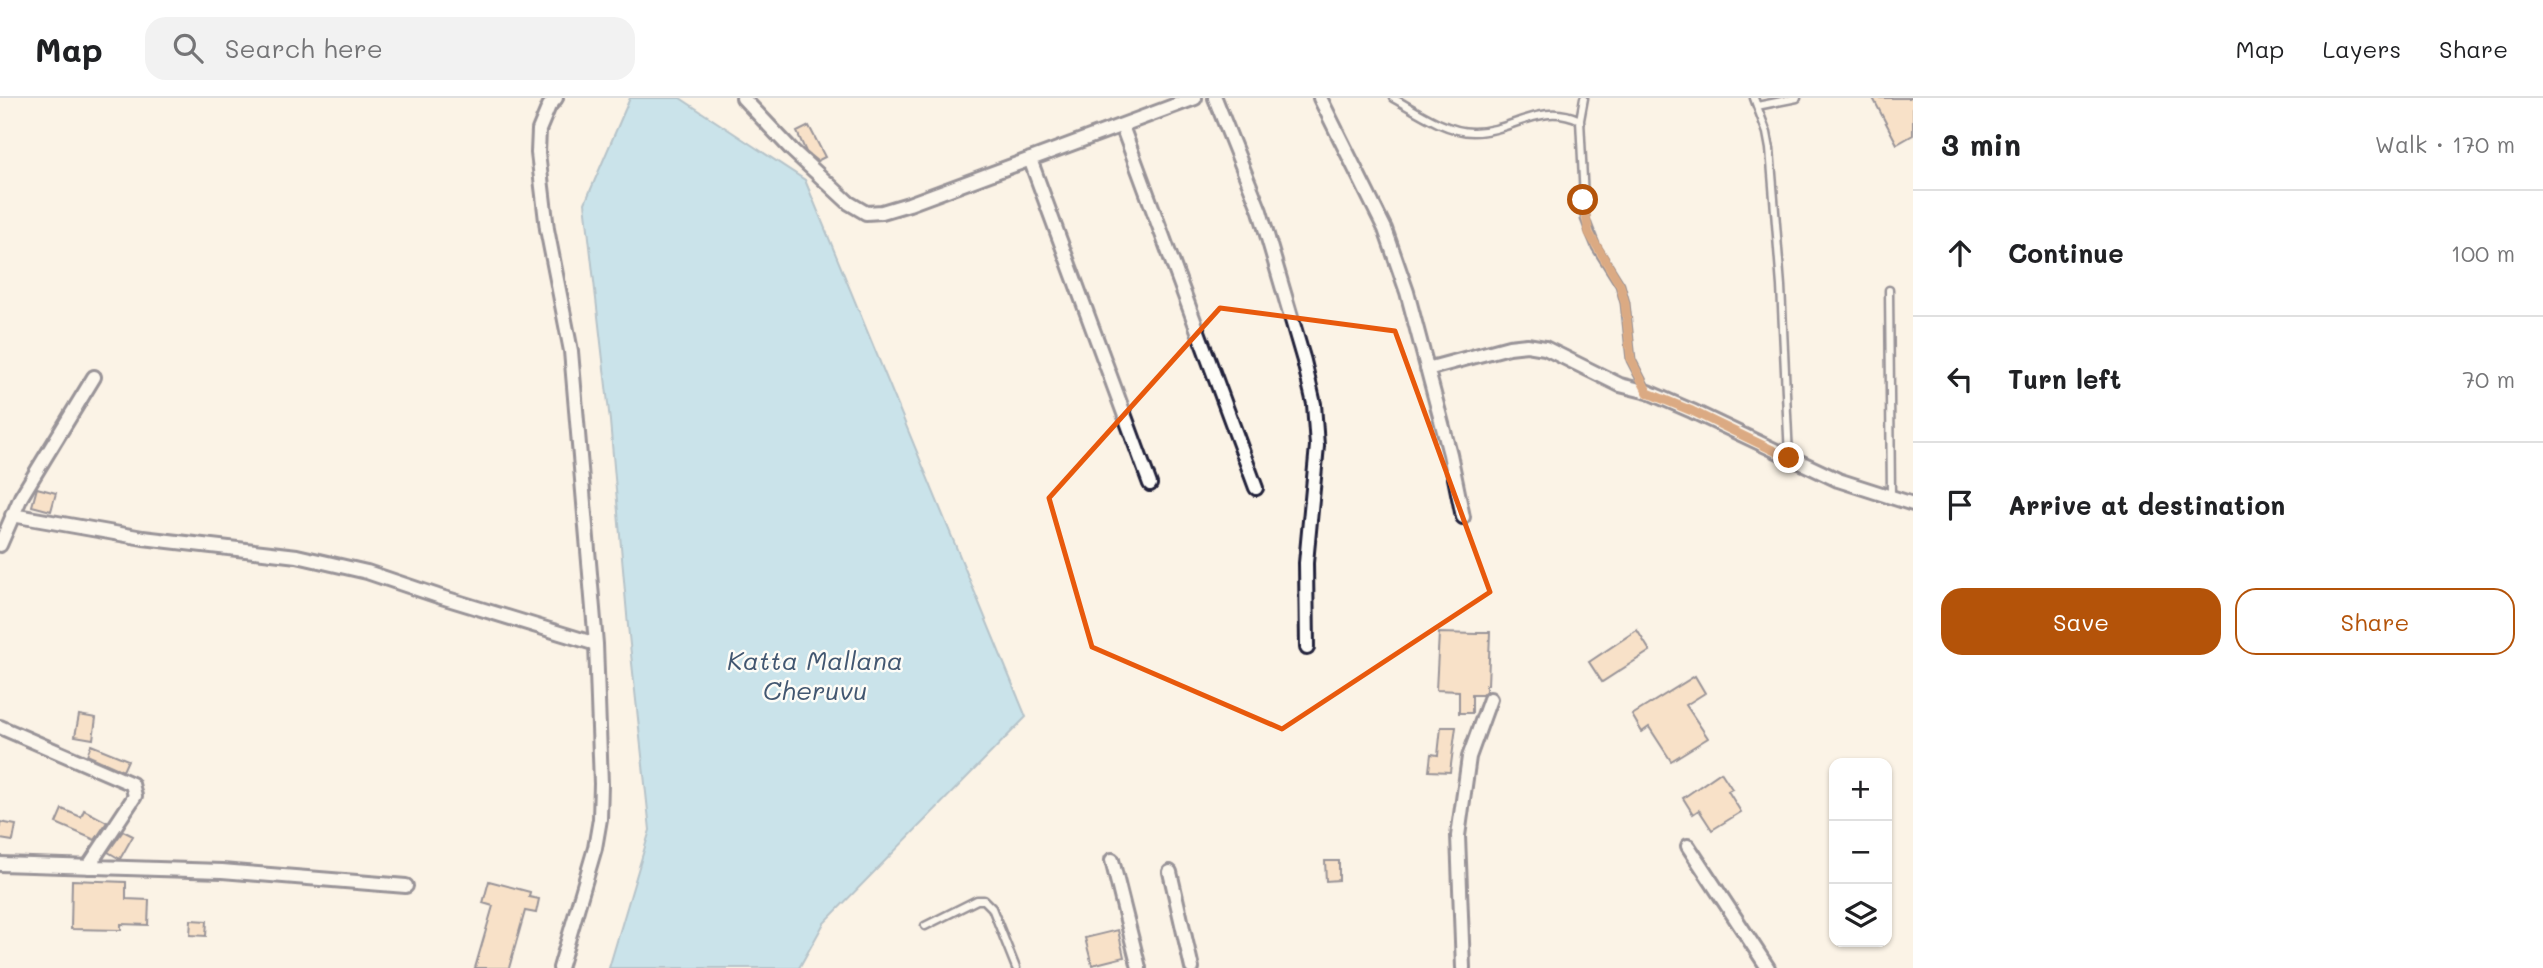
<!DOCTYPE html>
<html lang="en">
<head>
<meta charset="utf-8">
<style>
	body { margin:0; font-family:Mali,sans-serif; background:#f2f2f2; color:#202124 }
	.controls { position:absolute; right:21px; bottom:21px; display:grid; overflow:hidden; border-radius:14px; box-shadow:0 2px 5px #0004 }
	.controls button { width:63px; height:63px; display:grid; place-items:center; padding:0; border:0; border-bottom:2px solid #e0e0e0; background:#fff; color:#202124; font:35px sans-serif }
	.stop { position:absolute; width:21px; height:21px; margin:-16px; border:5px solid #b45309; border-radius:50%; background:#fff }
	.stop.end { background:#b45309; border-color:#fff; box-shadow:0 2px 7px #0008 }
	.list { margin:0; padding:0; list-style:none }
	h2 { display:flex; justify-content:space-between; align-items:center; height:91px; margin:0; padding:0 28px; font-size:30px }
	h2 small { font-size:23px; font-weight:400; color:#757577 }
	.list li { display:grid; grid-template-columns:46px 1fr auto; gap:21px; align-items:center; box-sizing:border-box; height:126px; padding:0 28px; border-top:2px solid #e0e0e0 }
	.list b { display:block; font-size:26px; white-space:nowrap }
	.list em { font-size:23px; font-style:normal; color:#757577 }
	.actions { display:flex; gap:14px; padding:21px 28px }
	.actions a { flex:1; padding:16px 0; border:2px solid #b45309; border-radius:21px; text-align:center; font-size:24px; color:#b45309 }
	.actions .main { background:#b45309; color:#fff }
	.icon { flex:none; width:38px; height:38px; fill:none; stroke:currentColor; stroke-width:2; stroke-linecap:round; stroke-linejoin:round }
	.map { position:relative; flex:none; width:1913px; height:870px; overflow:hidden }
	header { display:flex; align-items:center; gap:42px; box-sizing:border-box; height:98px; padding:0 35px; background:#fff; border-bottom:2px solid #e0e0e0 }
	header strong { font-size:33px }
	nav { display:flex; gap:38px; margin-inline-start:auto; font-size:24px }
	.search { width:490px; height:63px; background:#f2f2f2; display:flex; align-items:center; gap:18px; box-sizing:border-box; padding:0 24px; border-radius:21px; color:#757577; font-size:26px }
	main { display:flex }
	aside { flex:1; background:#fff }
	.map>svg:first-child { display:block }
	.water { fill:#8ed1ef; stroke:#638ba7; stroke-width:2 }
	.building { fill:#f4cda4; stroke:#22223b; stroke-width:2 }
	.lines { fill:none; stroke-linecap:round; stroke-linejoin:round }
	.service-casing { stroke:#22223b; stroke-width:11 }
	.minor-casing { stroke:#22223b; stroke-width:18 }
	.service { stroke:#fdfcf7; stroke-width:6 }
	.minor { stroke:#fdfcf7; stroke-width:12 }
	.route { stroke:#b45309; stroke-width:9 }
	.marked { fill:none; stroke:#e8590c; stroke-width:5; stroke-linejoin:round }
	.labels { text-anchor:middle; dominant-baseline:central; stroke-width:5; stroke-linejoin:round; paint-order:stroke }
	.water-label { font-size:26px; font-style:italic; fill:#425771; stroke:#fdfcf7 }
</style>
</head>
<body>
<header>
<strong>Map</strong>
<div class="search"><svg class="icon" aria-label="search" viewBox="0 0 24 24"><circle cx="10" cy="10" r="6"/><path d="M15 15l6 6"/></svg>Search here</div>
<nav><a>Map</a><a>Layers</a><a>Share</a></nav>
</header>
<main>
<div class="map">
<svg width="1913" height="870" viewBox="0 0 1913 870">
	<rect width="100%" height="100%" fill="#fbf3e6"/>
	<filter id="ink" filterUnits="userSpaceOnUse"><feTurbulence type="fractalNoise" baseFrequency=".0143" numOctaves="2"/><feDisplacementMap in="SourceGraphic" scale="14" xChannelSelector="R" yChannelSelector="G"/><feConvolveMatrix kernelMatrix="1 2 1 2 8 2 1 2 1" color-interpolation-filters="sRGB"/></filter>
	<g filter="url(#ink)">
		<path class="water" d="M630 0H680L805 82 1026 619 824 825 799 870H609L650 732 628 528 610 323 585 105Z"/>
		<path class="building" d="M1873 0H1913V37L1897 46Z
			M809 28 825 59 817 63 806 54 797 34Z
			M37 390 56 395 51 413 32 408Z
			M1637 532 1650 553 1602 584 1589 564Z
			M1477 534H1490L1488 587H1486V593L1482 597H1472V615H1459V593L1436 592 1439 535 1477 536Z
			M1695 578 1705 595 1686 607 1708 640 1671 663 1649 629 1642 634 1632 617Z
			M79 617 96 620 93 641 75 638Z
			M1441 629H1456L1450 674 1429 673 1431 656 1438 657Z
			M91 647 128 662 123 673 87 657Z
			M1721 674 1732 691 1728 693 1741 714 1712 732 1699 712 1693 716 1683 700Z
			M62 711 81 719 84 712 107 724 95 742 56 725Z
			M0 724 16 727 13 743 0 741Z
			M123 733 133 738 120 761 108 754Z
			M1325 763H1339V782L1326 783Z
			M72 782 126 784V801L149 802 148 827 121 826V832L71 831Z
			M489 783 530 794 529 799 539 801 536 815 525 813 509 870H475L493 808 483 805Z
			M191 822 207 823 206 838 190 837Z
			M1118 832 1124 859 1092 867 1085 840Z"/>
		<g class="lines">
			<g class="service-casing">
				<path id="service" d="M1393 0C1416 13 1446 34 1473 34 1513 34 1540 3 1580 22
					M1584 0 1580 22 1585 121 1596 149 1620 187 1625 205 1631 262 1647 293
					M1754 0 1767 35 1770 51 1781 188 1789 359
					M1757 8 1797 0
					M1889 192 1891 398
					M925 828 977 802H984L992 810 1016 870"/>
			</g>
			<g class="minor-casing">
				<path id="minor" d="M556 0 549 8 539 32 538 55 547 131 571 253 596 546 601 686 600 721 595 750 560 870
					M743 0 792 52 849 105 866 115 882 114 909 106 1195 0
					M1215 0 1260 113 1304 263 1314 306 1317 348 1306 465 1307 550
					M1320 0 1385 131 1407 194 1450 356 1463 419
					M1122 28 1256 390
					M1030 61 1150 386
					M1427 271 1509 249 1527 247 1545 250 1620 287 1648 294 1692 313 1838 382 1913 406
					M12 417 143 440 297 458 367 474 438 498 596 546
					M0 447 21 399 94 279
					M0 629 132 686 135 698 88 769
					M1688 748 1768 870
					M1112 762 1139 870
					M0 766 222 773 406 788
					M1170 774 1192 870
					M1463 870 1458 738 1469 659 1490 601"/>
			</g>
			<use href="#service" class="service"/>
			<use href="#minor" class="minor"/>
		</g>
	</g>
	<g class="lines" filter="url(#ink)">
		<path class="route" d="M1583 102 1589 135 1620 187 1625 205 1631 262 1648 295 1692 313 1789 360"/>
	</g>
	<path d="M0 0H1913V870H0ZM1220 210 1395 233 1490 494 1282 631 1092 549 1049 400Z" fill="#fbf3e6" fill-opacity=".55" fill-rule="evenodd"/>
	<path class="marked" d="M1220 210 1395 233 1490 494 1282 631 1092 549 1049 400Z"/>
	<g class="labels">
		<g class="water-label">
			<text x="815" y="562">Katta Mallana<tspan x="815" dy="30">Cheruvu</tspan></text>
		</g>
	</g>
</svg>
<div class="controls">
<button>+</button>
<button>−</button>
<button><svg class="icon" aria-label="layers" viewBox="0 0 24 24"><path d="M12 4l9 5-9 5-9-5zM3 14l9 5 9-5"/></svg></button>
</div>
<div class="stop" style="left:1583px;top:102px"></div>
<div class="stop end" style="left:1789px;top:360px"></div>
</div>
<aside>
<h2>3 min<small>Walk · 170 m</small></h2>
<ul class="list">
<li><svg class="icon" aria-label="ahead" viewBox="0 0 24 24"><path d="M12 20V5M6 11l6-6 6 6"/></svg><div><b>Continue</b></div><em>100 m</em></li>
<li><svg class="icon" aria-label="left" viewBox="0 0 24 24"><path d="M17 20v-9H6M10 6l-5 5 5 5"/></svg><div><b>Turn left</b></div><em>70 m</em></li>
<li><svg class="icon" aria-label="arrive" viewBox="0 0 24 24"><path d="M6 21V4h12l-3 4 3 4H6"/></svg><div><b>Arrive at destination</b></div></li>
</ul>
<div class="actions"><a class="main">Save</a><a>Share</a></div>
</aside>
</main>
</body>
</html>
